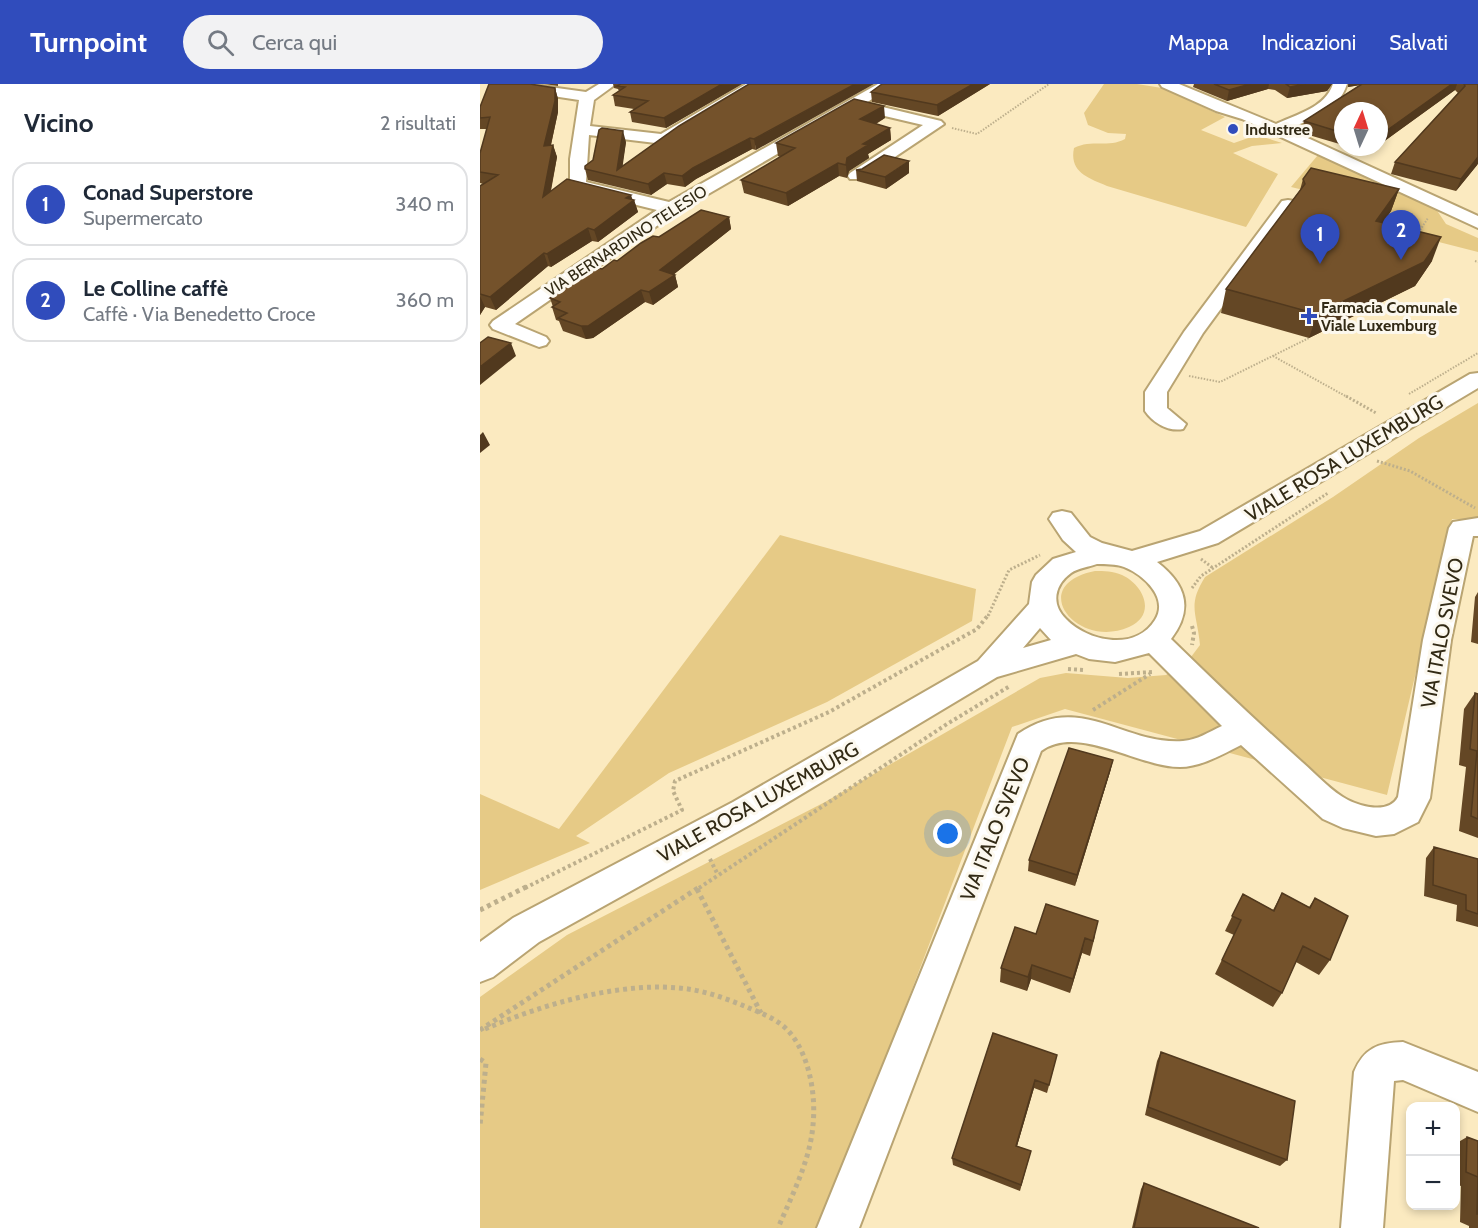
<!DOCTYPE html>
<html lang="it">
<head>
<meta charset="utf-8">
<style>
	body { margin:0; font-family:Cabin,sans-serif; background:#f2f2f3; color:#1f2937 }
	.controls { position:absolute; right:18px; bottom:18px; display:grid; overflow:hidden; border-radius:12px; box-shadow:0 3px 9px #0003 }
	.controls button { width:54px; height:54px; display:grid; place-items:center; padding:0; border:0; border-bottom:2px solid #e0e1e3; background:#fff; color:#1f2937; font:30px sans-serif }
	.compass { position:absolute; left:854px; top:18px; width:54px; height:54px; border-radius:50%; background:#fff; box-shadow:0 3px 9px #0003; rotate:4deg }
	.you { position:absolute; left:468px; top:750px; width:21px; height:21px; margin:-15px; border:4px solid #fff; border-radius:50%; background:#1a73e8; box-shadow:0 0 0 9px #1a73e833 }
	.badge { display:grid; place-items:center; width:39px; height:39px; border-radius:50%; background:#304cbc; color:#fff; font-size:20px; font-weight:700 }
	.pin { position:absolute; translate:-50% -50px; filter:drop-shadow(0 2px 3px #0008) }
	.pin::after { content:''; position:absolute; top:32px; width:21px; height:18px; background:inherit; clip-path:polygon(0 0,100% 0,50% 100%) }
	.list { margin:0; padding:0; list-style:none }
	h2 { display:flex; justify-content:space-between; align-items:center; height:78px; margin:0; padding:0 24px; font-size:26px }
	h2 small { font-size:20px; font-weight:400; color:#747a83 }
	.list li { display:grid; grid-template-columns:39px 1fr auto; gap:18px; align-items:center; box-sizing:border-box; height:84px; margin:0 12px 12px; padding:0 12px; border:2px solid #e0e1e3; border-radius:18px }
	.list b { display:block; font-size:22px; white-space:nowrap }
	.list p { margin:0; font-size:20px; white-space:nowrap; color:#747a83 }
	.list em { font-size:20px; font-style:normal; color:#747a83 }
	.icon { flex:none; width:33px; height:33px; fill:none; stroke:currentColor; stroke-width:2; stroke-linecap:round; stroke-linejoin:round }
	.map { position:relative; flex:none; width:998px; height:1144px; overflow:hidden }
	header { display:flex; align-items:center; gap:36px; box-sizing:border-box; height:84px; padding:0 30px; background:#304cbc; color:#fff }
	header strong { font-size:28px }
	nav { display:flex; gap:33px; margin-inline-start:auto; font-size:21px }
	.search { width:420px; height:54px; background:#f2f2f3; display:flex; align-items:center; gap:15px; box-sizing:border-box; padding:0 21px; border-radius:33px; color:#747a83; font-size:22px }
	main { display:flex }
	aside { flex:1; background:#fff }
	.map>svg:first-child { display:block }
	.green { fill:#e6ca86 }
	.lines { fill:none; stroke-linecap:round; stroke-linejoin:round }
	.minor-casing { stroke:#b9a472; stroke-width:4 }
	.path-far3 { stroke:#bdaf8c; stroke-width:2; stroke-dasharray:1.5 1.5; stroke-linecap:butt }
	.path-far2 { stroke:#bdaf8c; stroke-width:3; stroke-dasharray:2 2; stroke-linecap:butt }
	.path-far1 { stroke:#bdaf8c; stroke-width:4; stroke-dasharray:3 3; stroke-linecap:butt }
	.path { stroke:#bdaf8c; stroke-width:5; stroke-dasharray:4 4; stroke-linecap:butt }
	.minor { fill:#fff; fill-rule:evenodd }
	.wall { fill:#644725 }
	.shaded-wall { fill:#51391e }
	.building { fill:#74522b; stroke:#51391e; stroke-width:1.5 }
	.poi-dot { fill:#304cbc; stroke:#fcf8ee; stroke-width:2 }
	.labels { text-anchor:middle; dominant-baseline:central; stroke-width:6; stroke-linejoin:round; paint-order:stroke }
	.far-poi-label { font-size:16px; font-weight:bold; fill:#322a15; stroke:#fcf8ee; text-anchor:start }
	.far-street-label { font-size:16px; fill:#322a15; stroke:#fcf8ee }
	.street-label { font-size:20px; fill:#322a15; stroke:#fcf8ee }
</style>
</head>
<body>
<header>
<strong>Turnpoint</strong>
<div class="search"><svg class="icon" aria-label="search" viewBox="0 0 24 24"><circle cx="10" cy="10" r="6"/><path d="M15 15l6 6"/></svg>Cerca qui</div>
<nav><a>Mappa</a><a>Indicazioni</a><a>Salvati</a></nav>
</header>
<main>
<aside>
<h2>Vicino<small>2 risultati</small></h2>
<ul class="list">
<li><span class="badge">1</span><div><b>Conad Superstore</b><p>Supermercato</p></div><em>340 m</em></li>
<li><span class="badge">2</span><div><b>Le Colline caffè</b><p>Caffè · Via Benedetto Croce</p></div><em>360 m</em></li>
</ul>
</aside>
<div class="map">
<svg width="998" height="1144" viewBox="0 0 998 1144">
	<rect width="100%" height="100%" fill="#fbeac0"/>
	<path class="green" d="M624 0H657L682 4 745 33 721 46 754 59 777 51 802 59 772 62 753 69 798 90 766 143 627 102C608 94 589 88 594 64 611 55 629 64 645 55L646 50 628 49 608 41 604 29Z
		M838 71 956 125 966 140 998 154V168L900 143 911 127 811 103Z
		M998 319V435H972L907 711 585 625 532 643 341 1144H0V913L87 851 345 718 560 594 586 589 648 594 686 591 708 577 720 561C717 529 707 522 725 493L853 413 939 354Z
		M300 451 496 505 492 537 347 618 189 689 96 752 110 759 0 806V710L79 745Z
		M615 487C624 487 633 487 642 491 664 501 677 531 649 543 597 566 545 501 615 487Z"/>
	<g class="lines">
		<g class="minor-casing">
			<path id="minor" d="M12 0H48L106 8 119 0H136L114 16 110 42 181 50 266 0H283L189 58 184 60 109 51 106 98 189 118 398 0H415L386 19 461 37 464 40 382 95H370L368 92 370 89 443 41 375 25 197 128 35 240 66 253 69 257 66 261 59 263 13 245 10 241 13 237 177 126 92 105 90 101V75L99 16 19 4Z
				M680 0H699L796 40C817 30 845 24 853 0H867C858 28 833 34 808 45L998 132V144L762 35 736 27 682 3Z
				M808 116 814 117 817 121 723 249 687 308V324L706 340 703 345C689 348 673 339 665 327V308L704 248 802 117Z
				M998 289V304L738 459 677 478C706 500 714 525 691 555 734 597 777 638 822 678 836 690 852 708 868 716 882 723 909 730 918 713L943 556 969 444 973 438 998 434V452H993L971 556 950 714 938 738 914 750 896 752 863 744 843 735 761 661C743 670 721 683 700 683 657 683 599 640 561 667L379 1144H337L538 650C601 607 642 661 703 657 717 656 729 648 742 642L669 569 635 578 609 575 596 570 517 593 275 738 59 858 13 893 0 898V858L33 834 253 718 498 577 549 520 552 498 556 491 573 475 596 468 583 456 569 435 573 429 582 427 591 429 610 453 622 459 652 467 720 447 990 290ZM617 480C626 480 636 480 644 483 664 491 689 514 675 536 655 568 607 557 586 535 571 521 574 501 591 489 598 484 609 483 617 480ZM560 544 571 556 543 564Z
				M923 958 998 988V1028L923 996 914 997 903 1144H861L874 988C884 964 898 959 923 958Z"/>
		</g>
		<path class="path-far3" d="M472 44 497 50 569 0
			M937 151 948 134
			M995 177 998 178
			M793 272 869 314
			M709 292 740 298 829 254
			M929 310 998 269"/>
		<path class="path-far2" d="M866 312 896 329
			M897 377 930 387 995 424
			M721 475 733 484
			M712 504 721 492 848 409
			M508 532 529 486 560 471"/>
		<path class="path-far1" d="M712 542 714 549 712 561
			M588 585 604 586
			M639 590 673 588
			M613 626 670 590
			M230 775 238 791
			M45 804 202 726 193 707 195 697 349 628 497 545 509 530
			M219 804 467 640 530 602"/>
		<path class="path" d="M217 805 281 929
			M0 826 48 802
			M5 945C64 920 143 896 208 905 229 908 250 916 269 924 284 930 301 937 311 950 330 974 336 1012 333 1041 330 1077 312 1111 298 1144
			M0 946 221 802
			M0 975 6 979 0 1042"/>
		<use href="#minor" class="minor"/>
	</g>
	<path class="wall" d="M64 0H78V2Z
		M133 0H262L186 44 152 38 150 28 154 25 135 22 133 11 139 7 138 5 134 4Z
		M269 0 276 66 272 65 216 95 205 103 187 100 171 111 108 96 105 85 146 58 142 82Z
		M510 0 458 32 392 18 391 8Z
		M714 0H852L847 7 807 14 795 6 788 5 747 17 713 3Z
		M868 0H998L997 81 976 107 911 90 915 78 978 9 975 6 899 61V27H863V61L822 49 824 37 880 1 868 3Z
		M75 4 78 15V28L71 61H73L77 73 71 107 153 116H154L158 128 118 158 112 157 71 183 68 182 16 226 5 223 0 231V102L3 100 0 99V69L7 45H0V23Z
		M405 34 396 40 410 44 411 56 388 70 389 74 369 87 367 94 359 92 308 122 264 109 261 96 300 73 298 72 296 59Z
		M868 63H896L888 69Z
		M376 86 429 89 406 105 377 97Z
		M823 95 919 105 911 127 903 139 952 177 935 202 829 254 741 229 746 205 820 106Z
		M249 133 251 145 193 191H195L198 203 173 221 165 218 113 254 106 255 83 247 79 237 76 236 72 223H73L70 214 179 153Z
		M998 508V560L991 558 995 513Z
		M995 609 998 610V754L979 747 986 683 979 681 984 625Z
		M633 676 630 688 595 802 548 787 549 776Z
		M954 763 998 775V843L976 837 977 821 944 812 946 774Z
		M802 809 829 823 835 814 850 876 839 891 816 878 802 909 793 923 735 890 754 851 745 847 763 810 793 826Z
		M556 850 615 852 610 872 602 869 590 909 551 895 547 907 520 898 521 884Z
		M513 949 575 979 567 1009 554 1004 537 1062 551 1067 540 1107 473 1081 472 1074Z
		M681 968 807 1076 800 1082 665 1031 677 977Z
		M987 1053 998 1057V1144H989V1142L980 1138 981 1102 975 1100V1060Z
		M664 1099 779 1144H652L661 1105Z"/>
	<path class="shaded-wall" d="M242 0H262L186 44 184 34Z
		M375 0H394L276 66 274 55Z
		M493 0H510L458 32 457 21Z
		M770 0H789L788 5 747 17 749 6Z
		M825 0H852L847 7 807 14 810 3Z
		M869 0H887L868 3Z
		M972 0H977L975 6 899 61V52Z
		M75 4 78 15V28L68 74 64 62Z
		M404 22 405 34 381 48 380 35Z
		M410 44 411 56 388 70 389 74 369 87 367 94 366 81 367 74 383 60Z
		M143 47 146 58 141 94 137 86Z
		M270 54 272 65 216 95 205 103 202 92 213 84Z
		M73 61 77 73 67 125 63 113Z
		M890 63H896L888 69Z
		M998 73V80L976 107 981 95Z
		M429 77V89L406 105 405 93Z
		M358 79 359 92 308 122 306 109Z
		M184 89 187 100 171 111 168 100Z
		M919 105 911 127 888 160 896 137Z
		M151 111 153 117 154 116 158 128 118 158 114 146 146 114Z
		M249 133 251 145 184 198 180 186Z
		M108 144 112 157 71 183 67 170Z
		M961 153 952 177 935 202 829 254 837 230Z
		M64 169 68 182 16 226 10 213Z
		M195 191 198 203 173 221 169 208Z
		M161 206 165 218 113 254 106 255 101 242Z
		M0 212 5 223 0 231Z
		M31 259 36 272 0 301V283Z
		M3 348 10 361 0 369V351Z
		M633 676 630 688 595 802 597 791Z
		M605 854 602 869 590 909 593 895Z
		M552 881 551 895 547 907 548 893Z
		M555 996 554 1004 535 1069 536 1062Z"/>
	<path class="building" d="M9 0H50L75 4V17L64 62 73 61 63 113 87 95 151 111 146 114 154 116 114 146 108 144 67 170 64 169 10 213 0 210V102L18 91 0 88V69L10 33 0 34V23Z
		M141 0H242L184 34 150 28 168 17 133 11 145 3 137 2Z
		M269 0H375L274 55 270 54 213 84 202 92 184 89 168 100 105 85V82L113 76 119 46 122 44 143 47 137 86 199 42Z
		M402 0H493L457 21 391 8Z
		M734 0H770L749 6Z
		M806 0H825L810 3Z
		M882 0H972L899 52V27H863V49L824 37Z
		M984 0H998V73L981 95 915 78 985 2Z
		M374 15 404 22 380 35 410 44 383 60 388 61 367 74 366 81 358 79 306 109 261 96 315 64 296 59Z
		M404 71 429 77 405 93 376 86 382 85Z
		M831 84 919 105 896 137 961 153 944 178 837 230 746 205 825 100 823 95Z
		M221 126 249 133 180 186 195 191 169 208 161 206 108 242H101L78 234 87 229 72 223 80 218 70 214 116 183 122 185 134 176 137 177 161 159 173 152 179 153Z
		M8 253 31 259 0 283V259Z
		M995 609 998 610V735L991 732 997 667 990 665Z
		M589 664 633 676 597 791 549 776Z
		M954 763 998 775V830L986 826V811L953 801Z
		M802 809 830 824 835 814 868 832 850 876 823 862 802 909 742 876 761 836 752 832 763 810 794 827Z
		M566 820 618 837 613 857 605 854 593 895 552 881 548 893 521 884 535 843 556 850Z
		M513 949 577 971 569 1001 555 996 536 1062 551 1067 541 1101 472 1074Z
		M681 968 815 1017 807 1076 668 1023Z
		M987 1053 998 1057V1130H997L998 1093 986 1088Z
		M664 1099 779 1144H654Z"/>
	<g class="poi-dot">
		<circle cx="753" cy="45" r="6"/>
		<path d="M826 223h6v6h6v6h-6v6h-6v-6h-6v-6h6z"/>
	</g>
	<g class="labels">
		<g class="far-poi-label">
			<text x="765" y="45">Industree</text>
			<text x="841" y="223">Farmacia Comunale<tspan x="841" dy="18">Viale Luxemburg</tspan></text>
		</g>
		<g class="far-street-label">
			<text transform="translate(146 157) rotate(-33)">VIA BERNARDINO TELESIO</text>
		</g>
		<g class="street-label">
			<text transform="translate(864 374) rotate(-31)">VIALE ROSA LUXEMBURG</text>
			<text transform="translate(962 549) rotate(-79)">VIA ITALO SVEVO</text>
			<text transform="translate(278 718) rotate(-29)">VIALE ROSA LUXEMBURG</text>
			<text transform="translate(515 745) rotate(-68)">VIA ITALO SVEVO</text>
		</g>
	</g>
</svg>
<div class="controls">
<button>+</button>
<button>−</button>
</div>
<svg class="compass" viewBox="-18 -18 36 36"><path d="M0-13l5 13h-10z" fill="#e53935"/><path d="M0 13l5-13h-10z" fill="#747a83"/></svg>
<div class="you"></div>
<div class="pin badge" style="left:840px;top:180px">1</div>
<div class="pin badge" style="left:921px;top:176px">2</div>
</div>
</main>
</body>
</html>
